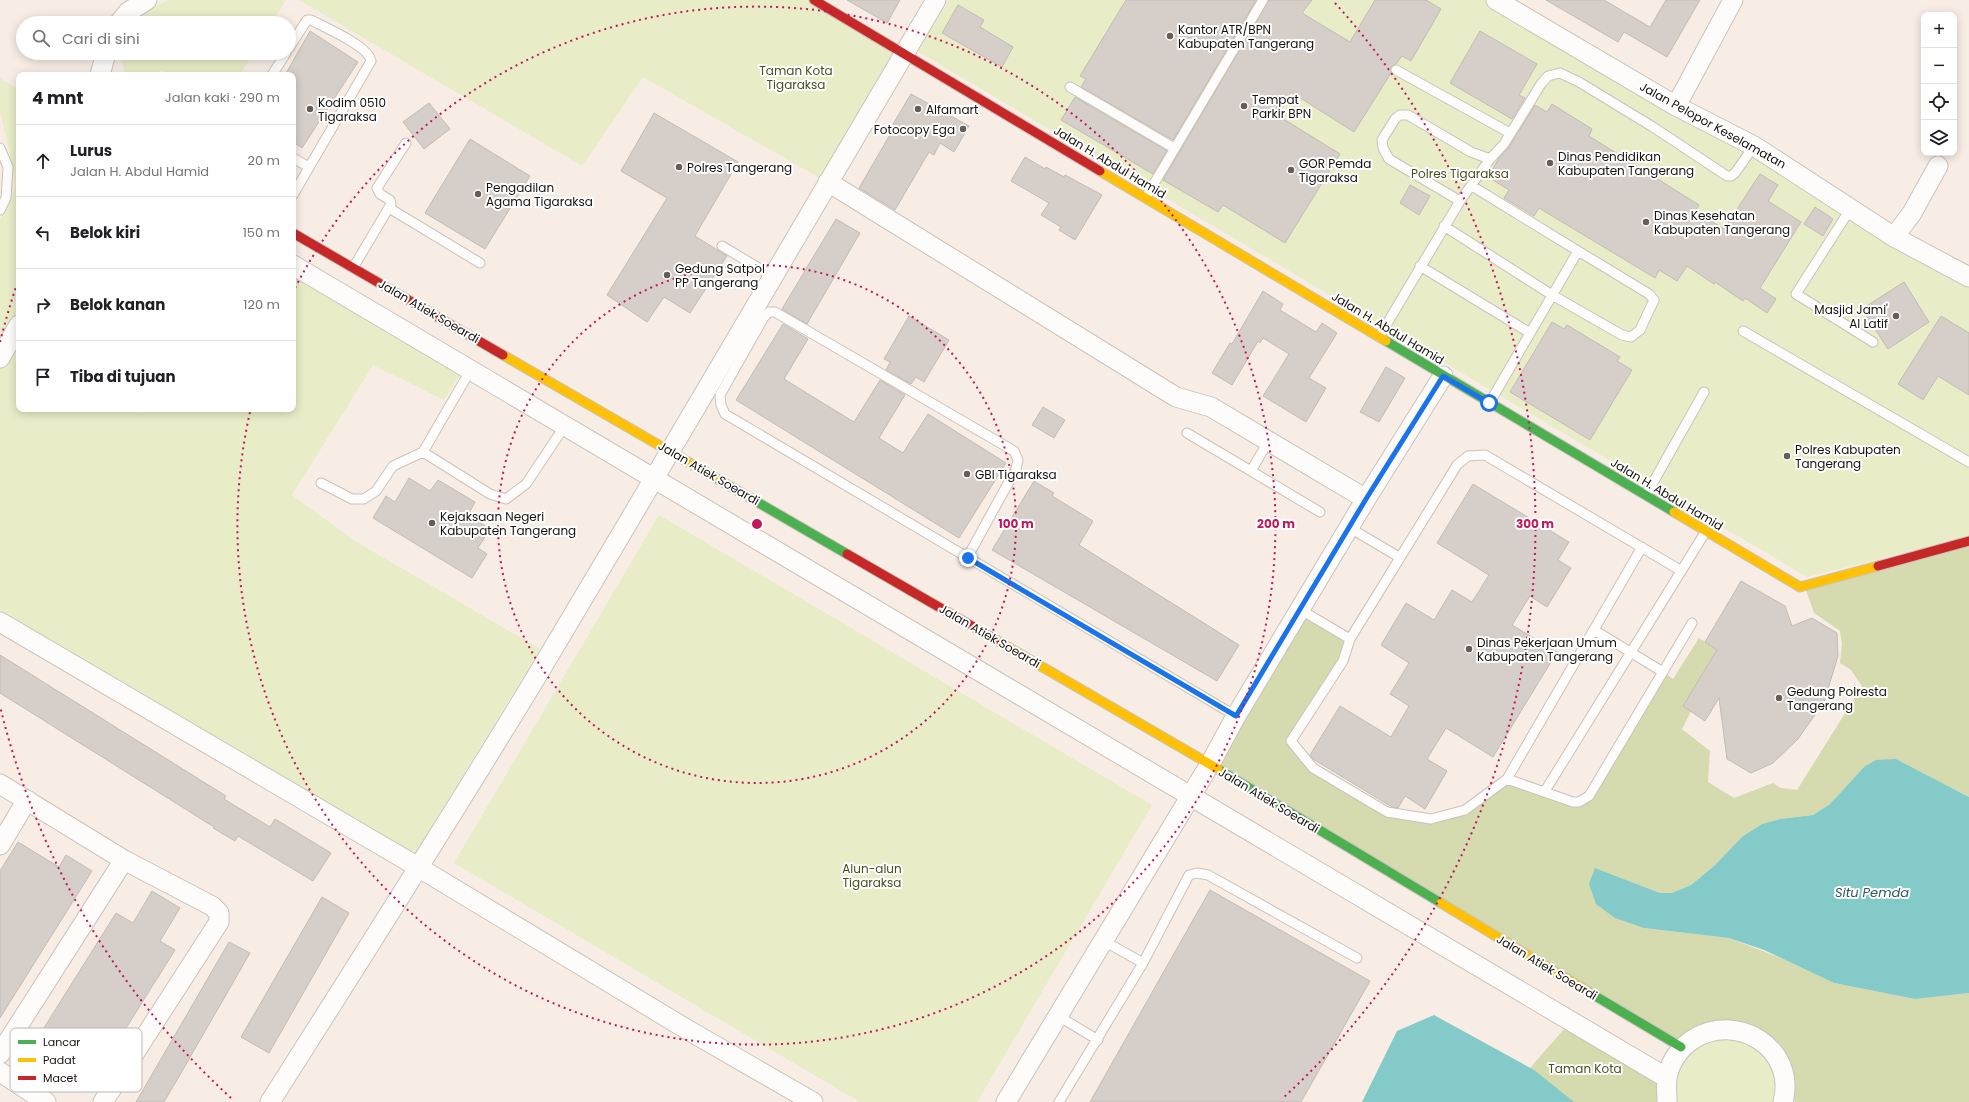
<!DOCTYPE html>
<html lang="id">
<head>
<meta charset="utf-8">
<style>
	body { margin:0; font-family:Poppins,sans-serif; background:#f2f2f2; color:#202124 }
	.controls { position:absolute; right:12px; top:12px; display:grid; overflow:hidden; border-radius:8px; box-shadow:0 2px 10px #0003 }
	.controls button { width:36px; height:36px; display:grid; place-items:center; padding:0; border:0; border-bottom:1px solid #e0e0e0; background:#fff; color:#202124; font:20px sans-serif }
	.stop { position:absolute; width:12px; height:12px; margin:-9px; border:3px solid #1a73e8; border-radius:50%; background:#fff }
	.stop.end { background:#1a73e8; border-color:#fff; box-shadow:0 1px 4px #0008 }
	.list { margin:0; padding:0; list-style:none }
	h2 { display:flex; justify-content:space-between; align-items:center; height:52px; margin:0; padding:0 16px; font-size:17px }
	h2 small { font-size:13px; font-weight:400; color:#757577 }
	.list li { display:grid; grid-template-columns:26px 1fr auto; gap:12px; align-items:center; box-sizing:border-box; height:72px; padding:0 16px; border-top:1px solid #e0e0e0 }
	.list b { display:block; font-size:15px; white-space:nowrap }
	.list p { margin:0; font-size:13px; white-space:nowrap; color:#757577 }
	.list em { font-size:13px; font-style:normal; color:#757577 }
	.icon { flex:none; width:22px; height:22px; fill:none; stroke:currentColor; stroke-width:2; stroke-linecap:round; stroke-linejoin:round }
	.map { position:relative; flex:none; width:1969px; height:1102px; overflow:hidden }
	.search { position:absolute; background:#fff; box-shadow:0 2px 10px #0003; left:16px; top:16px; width:280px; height:44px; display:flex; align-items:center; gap:10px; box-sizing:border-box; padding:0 14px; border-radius:22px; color:#757577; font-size:15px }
	.panel { position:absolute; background:#fff; box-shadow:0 2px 10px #0003; left:16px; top:72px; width:280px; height:340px; border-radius:8px }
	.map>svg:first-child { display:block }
	.green { fill:#e8ecc7 }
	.forest { fill:#d5daaf }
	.water { fill:#84cac8 }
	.building { fill:#d6cec8; stroke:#c3bcb5 }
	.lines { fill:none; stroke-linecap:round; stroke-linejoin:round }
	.lane-casing { stroke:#cac3bc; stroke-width:11 }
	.street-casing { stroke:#cac3bc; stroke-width:21 }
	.fast-casing { stroke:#cac3bc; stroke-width:11 }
	.slow-casing { stroke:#cac3bc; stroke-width:11 }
	.jam-casing { stroke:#cac3bc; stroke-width:11 }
	.lane { stroke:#fefcfb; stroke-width:9 }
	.street { stroke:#fefcfb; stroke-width:19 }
	.fast { stroke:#4caf50; stroke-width:9 }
	.slow { stroke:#ffc107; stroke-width:9 }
	.jam { stroke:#c62828; stroke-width:9 }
	.route { stroke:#1a73e8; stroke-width:5 }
	.ring { fill:none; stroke:#c2185b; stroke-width:2; stroke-dasharray:2 4 }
	.poi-dot { fill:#655e58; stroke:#fff; stroke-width:1.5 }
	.labels { text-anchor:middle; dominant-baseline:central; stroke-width:4; stroke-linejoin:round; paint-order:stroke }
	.poi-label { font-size:12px; fill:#17110c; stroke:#fff; text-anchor:start }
	.park-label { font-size:12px; fill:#47511d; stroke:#fff }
	.street-label { font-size:12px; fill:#17110c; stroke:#fff }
	.water-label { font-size:13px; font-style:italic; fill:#2d5b5b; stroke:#fff }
	.key { fill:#fff; stroke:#b9b8b6; stroke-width:1 }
	.key-label { font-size:11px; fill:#17110c }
	.centre { fill:#c2185b; stroke:#fff; stroke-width:2 }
	.ring-label { font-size:12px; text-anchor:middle; font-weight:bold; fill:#c2185b; stroke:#fff; stroke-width:4; stroke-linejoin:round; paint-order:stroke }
</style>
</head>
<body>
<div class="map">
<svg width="1969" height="1102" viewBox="0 0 1969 1102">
	<rect width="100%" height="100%" fill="#f7ede5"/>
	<path class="green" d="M168 0H286L272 23H131L138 15Z
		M299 0H813L900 52 823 180 643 77 582 166Z
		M949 0H1502L1969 277V537L1807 577 917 51Z
		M120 53H253L240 75H169L161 70 157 75H125Z
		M0 78 19 90V309L0 342V219L12 198 15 185 11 159 0 111Z
		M293 267 463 370 444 400 373 365 292 495 355 541 540 649 413 857 0 619V360L19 328V409H136L143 413 146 409H293Z
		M659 515 1152 805 977 1102H860L454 863Z
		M1722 1029 1775 1055 1783 1102H1667L1672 1062Z"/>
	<path class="forest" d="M1969 543V797L1896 759 1864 767 1830 804 1813 815 1780 819 1762 824 1743 836 1714 866 1691 885 1672 893H1660L1595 868 1644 928 1729 938 1783 959 1834 983 1915 999 1969 993V1102H1796L1785 1094 1783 1073 1742 1031 1681 1047 1210 764 1301 610 1350 639 1343 661 1291 741 1313 768 1387 812 1431 819 1465 810 1507 779 1565 800H1584L1663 672 1673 679 1699 638 1717 650 1683 706 1691 711 1682 729 1710 751 1708 782 1734 798 1773 783 1781 788 1797 790 1862 686 1851 670 1840 663 1842 644 1840 631 1814 613 1805 587Z
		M1571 1021 1667 1078V1102H1573L1530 1068Z"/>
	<path class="water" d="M1896 759 1969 797V993L1915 999 1834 983 1764 950 1729 938 1644 928 1615 918 1596 904 1589 884 1595 868 1660 893H1672L1691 885 1714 866 1743 836 1762 824 1780 819 1813 815 1830 804 1864 767 1876 760Z
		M1434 1015 1534 1070 1574 1102H1362L1397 1031Z"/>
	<path class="building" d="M847 0H900L887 23Z
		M1126 0H1256L1173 140 1081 87 1086 79 1080 76Z
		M1269 0H1312L1302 13 1350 42 1375 0H1426L1441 9 1411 61 1402 56 1396 64 1391 67V73L1354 132 1291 92 1277 115 1340 154 1285 243 1223 205 1218 212 1163 180Z
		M1546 0H1604L1650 27 1666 0H1700L1667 57 1624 32 1618 42Z
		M958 5 984 20 980 27 1013 47 1002 67 942 33Z
		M310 31 358 62 302 148 293 142V75H285Z
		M1480 31 1537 64 1519 95 1525 98 1512 119 1450 83Z
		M911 94 969 126 954 152 940 143 934 155 929 152 895 210 859 188 895 126 893 124Z
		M1075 97 1167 151 1153 174 1061 120Z
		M429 103 450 129 424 149 403 122Z
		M1552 104 1592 129 1589 136 1699 205 1695 211 1724 229 1760 174 1778 185 1768 201 1801 222 1760 288 1776 299 1767 313 1745 298 1743 301 1715 282 1714 284 1687 266 1677 281 1659 270 1655 278 1539 208 1534 216 1504 198 1509 190 1488 177 1499 158 1509 147 1535 105 1547 112Z
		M654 113 738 162 695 236 727 256 690 313 664 297 647 322 607 295 667 198 621 171Z
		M470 139 530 176 485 249 425 213Z
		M1025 157 1045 169 1046 167 1064 177 1065 175 1102 195 1075 240 1059 230 1061 227 1041 215 1049 203 1011 181Z
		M1410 185 1430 196 1419 215 1400 203Z
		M1815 207 1833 219 1823 236 1804 224Z
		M836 219 860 233 807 324 782 309Z
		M1904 282 1929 322 1888 349 1862 309Z
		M1263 291 1283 304 1280 310 1316 332 1322 323 1337 333 1309 378 1326 388 1306 422 1263 396 1289 354 1263 338 1260 343 1258 341 1232 385 1212 373 1230 343 1232 344Z
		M909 316 949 340 924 382 916 377 911 384 886 370 890 362 884 359Z
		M1941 316 1969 333V395L1938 376 1923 400 1898 384Z
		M1552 322 1564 329 1567 325 1620 357 1617 361 1632 370 1590 440 1510 392Z
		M783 324 808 339 784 379 854 422 880 380 905 395 879 438 903 453 928 414 1006 463 959 538 736 400Z
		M1386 367 1405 378 1379 422 1360 412Z
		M1043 407 1065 420 1054 438 1032 425Z
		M409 478 430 491 438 480 475 502 468 515 490 529 478 548 487 554 472 578 373 518 386 496 395 502Z
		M1034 481 1054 493 1052 496 1093 521 1079 545 1239 645 1217 681 992 550Z
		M1473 484 1569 542 1558 560 1571 568 1547 607 1530 596 1512 625 1557 652 1493 757 1446 728 1427 759 1447 771 1425 809 1405 796 1398 808 1392 807 1313 759 1310 755 1340 706 1391 737 1409 706 1390 694 1409 663 1381 645 1406 603 1434 620 1452 590 1472 602 1489 575 1437 543Z
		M1741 581 1785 606 1792 626 1812 618 1837 633 1838 656 1824 702 1798 739 1773 763 1751 773 1727 759 1719 698 1705 721 1683 706 1717 650 1705 642Z
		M0 655 226 796 224 799 270 827 275 819 331 853 313 881 238 836 235 841 213 828 214 827 0 693Z
		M18 842 59 867 66 855 92 871 0 1018V871Z
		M1210 890 1370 981 1301 1102H1090Z
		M152 891 180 908 160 941 175 950 101 1068 72 1051 54 1079 41 1071 60 1042 42 1031 116 913 133 923Z
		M322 897 349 913 269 1053 241 1037Z
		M229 942 250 953 181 1073 164 1102H136Z"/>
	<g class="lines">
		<g class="lane-casing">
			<path id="lane" d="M289 48 305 23 307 20H311C324 27 369 46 371 61L293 195
				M1396 70 1510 133
				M272 75 286 53
				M1070 87 1174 148
				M0 148 8 167 6 198 0 210
				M293 158 309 167
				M1490 159 1504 144 1541 84 1548 76 1560 73 1579 82 1653 127 1727 176H1731L1735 173 1754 146
				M1472 186 1578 251 1490 402
				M1146 197 1263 0
				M389 208 480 263
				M1851 208 1796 294 1873 342
				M1444 226 1552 295 1622 335 1631 337 1640 330 1654 300 1649 294 1578 251
				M722 246 772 276
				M1420 266 1530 333
				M353 268 391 204 390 200 380 194 377 188 406 143
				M1743 331 1969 462
				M1379 337 1460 201 1490 159 1471 152 1408 115H1400L1395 119 1382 140 1383 148 1389 159 1460 201
				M470 371 423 452 490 494 506 499 526 484 564 427
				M1187 433 1320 512
				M1251 471 1268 442
				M321 483 352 499H364L376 491 393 466 423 452
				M1646 495 1704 392
				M1350 528 1399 557
				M967 558 1016 469 1018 460 1014 451 775 312H769L764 317 720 395 721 405 725 414 1236 716
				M1301 610 1350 639 1457 465 1468 456 1485 455 1680 570
				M1594 630 1663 672
				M1350 639 1343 661 1291 741 1313 768 1387 812 1431 819 1465 810 1507 779 1642 547
				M1507 779 1573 802H1579L1589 796 1692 623
				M1545 791 1706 531
				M1104 941 1143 963
				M1058 1016 1098 1040
				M1059 1102 1143 963 1189 875 1197 873 1208 875 1357 958"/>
		</g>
		<g class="street-casing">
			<path id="street" d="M1496 0 1676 106 1754 146 1894 237 1969 277
				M119 23 128 12 147 0
				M100 75 106 53
				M1676 106 1733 0
				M828 182 1176 397 1211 407 1366 499
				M1894 237 1912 213 1938 166
				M293 265 1667 1078
				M0 358 19 325
				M0 622 418 867 688 1030 813 1102
				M0 784 124 860 212 906 219 913V922L103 1102
				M0 845 27 800
				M0 1054 124 860
				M0 1072 46 1102
				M270 1102C360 960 451 818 538 674 672 450 803 224 936 0
				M1006 1102 1210 764 1236 716 1366 499 1443 376
				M1667 1102C1667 1094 1666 1085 1667 1078 1670 1062 1679 1049 1692 1040 1736 1011 1797 1048 1783 1102"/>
		</g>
		<g class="fast-casing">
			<path id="fast" d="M1386 341 1674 512
				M714 477 847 554
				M1218 769 1441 903
				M1587 991 1681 1047"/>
		</g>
		<g class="slow-casing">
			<path id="slow" d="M1100 171 1386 341
				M503 355 714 477
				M1674 512 1800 587 1878 566
				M996 640 1218 769
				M1441 903 1587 991"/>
		</g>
		<g class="jam-casing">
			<path id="jam" d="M814 0 1100 171
				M293 233 503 355
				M847 554 996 640
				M1878 566 1969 541"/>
		</g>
		<use href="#lane" class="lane"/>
		<use href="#street" class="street"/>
		<use href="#fast" class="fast"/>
		<use href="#slow" class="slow"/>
		<use href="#jam" class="jam"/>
	</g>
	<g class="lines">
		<path class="route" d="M968 558 1236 716 1366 499 1443 376 1489 403"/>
	</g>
	<g class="ring">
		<circle cx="757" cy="524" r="259"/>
		<path d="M295 288A519 519 0 1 1 250 412"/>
		<path d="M231 1098A778 778 0 0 1 0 706M0 342A778 778 0 0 1 17 284M1335 3A778 778 0 0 1 1283 1098"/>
	</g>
	<g class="poi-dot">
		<circle cx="1170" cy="36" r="4"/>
		<circle cx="1244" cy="106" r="4"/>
		<circle cx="310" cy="109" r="4"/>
		<circle cx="918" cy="109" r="4"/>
		<circle cx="963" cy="129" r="4"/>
		<circle cx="1550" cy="163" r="4"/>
		<circle cx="679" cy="167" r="4"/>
		<circle cx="1291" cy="170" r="4"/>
		<circle cx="478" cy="194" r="4"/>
		<circle cx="1646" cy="222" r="4"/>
		<circle cx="667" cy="275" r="4"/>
		<circle cx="1896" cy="316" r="4"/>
		<circle cx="1787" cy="456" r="4"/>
		<circle cx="967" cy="474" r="4"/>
		<circle cx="432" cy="523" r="4"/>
		<circle cx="1469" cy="649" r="4"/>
		<circle cx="1779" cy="698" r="4"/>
	</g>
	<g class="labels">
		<g class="poi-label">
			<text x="1178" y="29">Kantor ATR/BPN<tspan x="1178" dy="14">Kabupaten Tangerang</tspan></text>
			<text x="1252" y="99">Tempat<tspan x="1252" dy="14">Parkir BPN</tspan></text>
			<text x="318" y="102">Kodim 0510<tspan x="318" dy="14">Tigaraksa</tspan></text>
			<text x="926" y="109">Alfamart</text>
			<text x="955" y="129" text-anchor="end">Fotocopy Ega</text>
			<text x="1558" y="156">Dinas Pendidikan<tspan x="1558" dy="14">Kabupaten Tangerang</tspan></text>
			<text x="1299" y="163">GOR Pemda<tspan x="1299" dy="14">Tigaraksa</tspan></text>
			<text x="687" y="167">Polres Tangerang</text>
			<text x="486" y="187">Pengadilan<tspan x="486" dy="14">Agama Tigaraksa</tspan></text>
			<text x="1654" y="215">Dinas Kesehatan<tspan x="1654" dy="14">Kabupaten Tangerang</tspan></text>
			<text x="675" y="268">Gedung Satpol<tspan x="675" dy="14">PP Tangerang</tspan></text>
			<text x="1888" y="309" text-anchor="end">Masjid Jami'<tspan x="1888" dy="14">Al Latif</tspan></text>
			<text x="1795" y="449">Polres Kabupaten<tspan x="1795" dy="14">Tangerang</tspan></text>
			<text x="975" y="474">GBI Tigaraksa</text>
			<text x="440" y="516">Kejaksaan Negeri<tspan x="440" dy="14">Kabupaten Tangerang</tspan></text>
			<text x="1477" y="642">Dinas Pekerjaan Umum<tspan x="1477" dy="14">Kabupaten Tangerang</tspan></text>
			<text x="1787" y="691">Gedung Polresta<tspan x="1787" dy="14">Tangerang</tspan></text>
		</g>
		<g class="park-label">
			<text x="796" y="70">Taman Kota<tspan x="796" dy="14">Tigaraksa</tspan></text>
			<text x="1460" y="173">Polres Tigaraksa</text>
			<text x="872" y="868">Alun-alun<tspan x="872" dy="14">Tigaraksa</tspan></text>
			<text x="1585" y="1068">Taman Kota</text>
		</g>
		<g class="street-label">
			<text transform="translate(1713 125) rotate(29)">Jalan Pelopor Keselamatan</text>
			<text transform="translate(1110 162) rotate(31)">Jalan H. Abdul Hamid</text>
			<text transform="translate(429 311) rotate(30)">Jalan Atiek Soeardi</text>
			<text transform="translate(1388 328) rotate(31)">Jalan H. Abdul Hamid</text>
			<text transform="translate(709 473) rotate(30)">Jalan Atiek Soeardi</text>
			<text transform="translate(1667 494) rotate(31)">Jalan H. Abdul Hamid</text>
			<text transform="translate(990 636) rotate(30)">Jalan Atiek Soeardi</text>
			<text transform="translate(1269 800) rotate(31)">Jalan Atiek Soeardi</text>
			<text transform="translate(1547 967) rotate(31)">Jalan Atiek Soeardi</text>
		</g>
		<g class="water-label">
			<text x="1872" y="892">Situ Pemda</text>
		</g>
	</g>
	<rect x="10" y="1028" width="132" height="64" rx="6" class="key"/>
	<rect x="18" y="1040" width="18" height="4" fill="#4caf50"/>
	<rect x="18" y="1058" width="18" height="4" fill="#ffc107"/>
	<rect x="18" y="1076" width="18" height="4" fill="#c62828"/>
	<g class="key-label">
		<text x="43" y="1046">Lancar</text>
		<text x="43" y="1064">Padat</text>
		<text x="43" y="1082">Macet</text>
	</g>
	<circle cx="757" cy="524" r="6" class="centre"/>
	<g class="ring-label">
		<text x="1016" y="528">100 m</text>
		<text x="1276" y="528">200 m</text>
		<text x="1535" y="528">300 m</text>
	</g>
</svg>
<div class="controls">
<button>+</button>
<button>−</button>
<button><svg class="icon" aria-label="locate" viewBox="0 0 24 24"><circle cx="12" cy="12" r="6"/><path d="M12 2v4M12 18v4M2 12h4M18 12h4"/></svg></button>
<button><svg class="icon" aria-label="layers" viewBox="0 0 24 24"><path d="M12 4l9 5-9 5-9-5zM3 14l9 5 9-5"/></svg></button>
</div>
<div class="stop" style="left:1489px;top:403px"></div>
<div class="stop end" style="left:968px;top:558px"></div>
<div class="search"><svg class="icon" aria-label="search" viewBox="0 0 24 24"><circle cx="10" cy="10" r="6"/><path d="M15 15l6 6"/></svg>Cari di sini</div>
<section class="panel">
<h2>4 mnt<small>Jalan kaki · 290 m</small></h2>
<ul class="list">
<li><svg class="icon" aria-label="ahead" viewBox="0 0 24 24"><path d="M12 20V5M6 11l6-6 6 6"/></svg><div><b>Lurus</b><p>Jalan H. Abdul Hamid</p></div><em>20 m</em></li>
<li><svg class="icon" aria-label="left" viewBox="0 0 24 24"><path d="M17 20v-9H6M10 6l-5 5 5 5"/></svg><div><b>Belok kiri</b></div><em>150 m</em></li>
<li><svg class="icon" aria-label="right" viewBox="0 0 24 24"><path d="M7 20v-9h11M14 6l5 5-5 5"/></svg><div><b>Belok kanan</b></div><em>120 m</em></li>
<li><svg class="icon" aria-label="arrive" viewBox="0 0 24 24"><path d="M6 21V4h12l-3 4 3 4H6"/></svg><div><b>Tiba di tujuan</b></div></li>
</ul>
</section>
</div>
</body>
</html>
